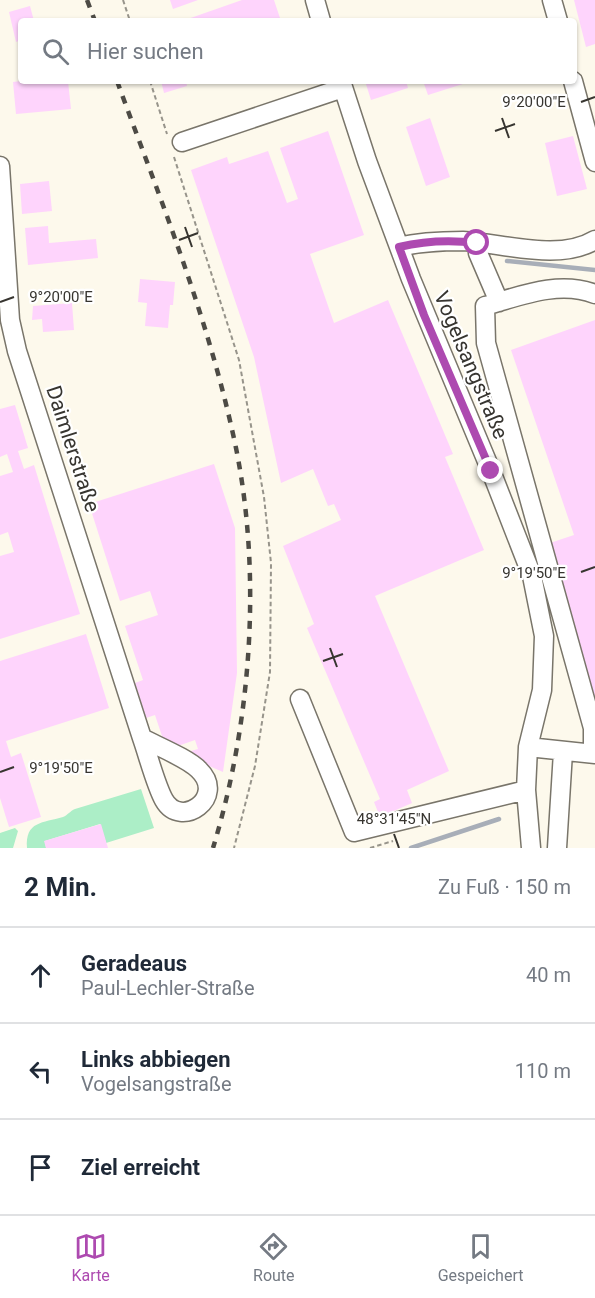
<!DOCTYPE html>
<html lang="de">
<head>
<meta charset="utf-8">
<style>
	body { margin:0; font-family:Roboto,sans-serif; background:#f2f2f3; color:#1f2937 }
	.stop { position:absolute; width:18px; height:18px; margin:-14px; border:4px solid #ad4ab0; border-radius:50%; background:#fff }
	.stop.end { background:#ad4ab0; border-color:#fff; box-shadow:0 2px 6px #0008 }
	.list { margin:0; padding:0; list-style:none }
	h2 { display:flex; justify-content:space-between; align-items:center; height:78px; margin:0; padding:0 24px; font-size:26px }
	h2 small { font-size:20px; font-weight:400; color:#747a83 }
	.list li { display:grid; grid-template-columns:39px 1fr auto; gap:18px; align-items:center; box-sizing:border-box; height:96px; padding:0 24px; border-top:2px solid #e0e1e3 }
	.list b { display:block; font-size:22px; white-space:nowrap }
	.list p { margin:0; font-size:20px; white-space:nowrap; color:#747a83 }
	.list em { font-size:20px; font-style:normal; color:#747a83 }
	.icon { flex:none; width:33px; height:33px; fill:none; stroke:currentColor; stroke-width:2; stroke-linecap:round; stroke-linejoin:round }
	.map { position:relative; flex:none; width:595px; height:848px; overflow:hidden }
	.search { position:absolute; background:#fff; box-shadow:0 2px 4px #0004; left:18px; right:18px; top:18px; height:66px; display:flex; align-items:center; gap:15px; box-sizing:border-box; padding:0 21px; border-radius:6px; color:#747a83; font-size:22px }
	.sheet { height:366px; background:#fff }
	nav { display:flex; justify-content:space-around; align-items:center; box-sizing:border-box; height:84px; border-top:2px solid #e0e1e3; background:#fff; font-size:16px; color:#747a83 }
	nav a { display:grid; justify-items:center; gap:3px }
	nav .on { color:#ad4ab0 }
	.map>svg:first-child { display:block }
	.grass { fill:#aceec7 }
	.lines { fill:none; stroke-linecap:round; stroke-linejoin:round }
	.stream { stroke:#a8aeb8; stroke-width:4.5 }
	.building { fill:#fed4fc }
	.minor-casing { stroke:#79756a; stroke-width:21 }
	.path { stroke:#97948b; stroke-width:2; stroke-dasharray:4.5 3; stroke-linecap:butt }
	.minor { stroke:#fff; stroke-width:18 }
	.rail { stroke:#4d4b45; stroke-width:4.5; stroke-dasharray:8 8; stroke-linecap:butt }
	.route { stroke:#ad4ab0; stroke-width:8 }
	.ticks { fill:none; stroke:#373530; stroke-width:2 }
	.labels { text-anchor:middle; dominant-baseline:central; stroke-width:4.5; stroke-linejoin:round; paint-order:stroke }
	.street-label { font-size:21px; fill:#373530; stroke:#fff }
	.ticks-label { font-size:15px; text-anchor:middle; fill:#373530; stroke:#fff; stroke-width:4.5; stroke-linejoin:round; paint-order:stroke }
</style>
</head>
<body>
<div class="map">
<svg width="595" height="848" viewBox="0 0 595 848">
	<rect width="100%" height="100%" fill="#fdf9ec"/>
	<path class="grass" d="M141 789 154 828 106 843 100 824 45 841 46 848H27C25 821 43 823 63 817 68 815 70 811 75 809Z
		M15 828 18 831 13 848H0V833Z"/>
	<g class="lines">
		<path class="stream" d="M507 261 595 270
			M411 848 499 819"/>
	</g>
	<path class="building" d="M170 0H198L173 9Z
		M242 0H274L281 21H182Z
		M574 0H595V44L586 47Z
		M30 6 34 21H21V40L16 42 9 12Z
		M21 81H68L71 109 16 114 13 82Z
		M161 81H186L187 86 164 93Z
		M365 81H406L408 88 371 100Z
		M423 81H465L466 83 428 95Z
		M430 118 450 177 426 186 406 127Z
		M328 131 364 235 310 254 334 323 388 300 453 454 445 457 484 550 375 596 449 771 407 790 412 803 380 817 374 802 380 799 307 628 314 624 283 546 341 520 334 504 328 506 313 469 281 483 254 357 191 170 227 157 229 164 268 151 287 203 298 199 280 148Z
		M573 136 587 189 557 196 545 143Z
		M49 181 52 211 22 214 20 184Z
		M48 226 49 243 96 239 98 258 28 265 25 228Z
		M140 279 175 282 173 305H170L168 328 145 326 147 303 138 302Z
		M72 303 74 330 43 332 42 319 32 320 33 306Z
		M595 320V699L592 700 550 543 574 535 511 350Z
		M15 405 28 448 18 451 24 469 34 465 80 614 0 639V556L14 552 8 532 0 535V476L13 472 7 454 0 457V409Z
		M214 464 235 528 237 673 223 772 193 759 191 751 198 749 195 740 172 748 164 742 155 715 146 718 135 683 143 680 125 626 158 615 150 591 120 601 89 504Z
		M86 634 109 708 6 741 11 757 21 753 41 817 9 827 0 798V661Z
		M101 824 108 848H46L44 841Z"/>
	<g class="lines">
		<g class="minor-casing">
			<path id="minor" d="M315 0 321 21
				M552 0 558 21
				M341 81 367 161 411 279 491 471 532 576 544 636 542 690 528 747 526 790 531 848
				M573 81 595 162
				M182 142 343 88
				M0 166 10 320 17 351 142 738C148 755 156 786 164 800 181 830 227 797 199 770 189 759 157 746 142 738
				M477 243 478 253 499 302
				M399 247C419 242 442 241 463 241 503 243 559 262 595 240
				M300 699 354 832 526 790
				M528 747 595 754
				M593 753V728L486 343 485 306C520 296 559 280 595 294
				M557 848 563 752"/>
		</g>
		<path class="path" d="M123 0 130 21
			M150 81 167 134
			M174 157 239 360 264 497 271 563 270 672 255 766 234 848
			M370 848 393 841"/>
		<use href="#minor" class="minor"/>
		<path class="rail" d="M87 0 95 21
			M117 81C161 201 210 322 236 448 262 577 251 723 213 848"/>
	</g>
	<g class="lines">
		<path class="route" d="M477 243C452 240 424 241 399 247L424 315 491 471"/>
	</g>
	<path class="ticks" d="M581 102 595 97M502 118 509 138M495 131 515 124M185 227 192 247M179 240 198 233M0 302 14 297M581 572 595 567M330 648 337 667M323 661 343 654M0 772 14 767M394 834 399 848"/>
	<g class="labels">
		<g class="street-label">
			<text transform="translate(471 365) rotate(67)">Vogelsangstraße</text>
			<text transform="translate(73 449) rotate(72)">Daimlerstraße</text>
		</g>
	</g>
	<g class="ticks-label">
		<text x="534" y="107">9°20'00"E</text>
		<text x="61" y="302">9°20'00"E</text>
		<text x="534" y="578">9°19'50"E</text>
		<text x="61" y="773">9°19'50"E</text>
		<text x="394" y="824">48°31'45"N</text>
	</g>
</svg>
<div class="stop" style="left:477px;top:243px"></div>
<div class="stop end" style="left:491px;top:471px"></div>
<div class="search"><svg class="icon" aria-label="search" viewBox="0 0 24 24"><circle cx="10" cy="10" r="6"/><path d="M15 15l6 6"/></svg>Hier suchen</div>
</div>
<section class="sheet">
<h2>2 Min.<small>Zu Fuß · 150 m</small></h2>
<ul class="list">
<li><svg class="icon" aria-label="ahead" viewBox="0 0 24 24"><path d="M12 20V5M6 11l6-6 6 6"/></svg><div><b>Geradeaus</b><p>Paul-Lechler-Straße</p></div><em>40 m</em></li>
<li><svg class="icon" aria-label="left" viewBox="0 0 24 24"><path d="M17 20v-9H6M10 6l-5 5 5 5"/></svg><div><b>Links abbiegen</b><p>Vogelsangstraße</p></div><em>110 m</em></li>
<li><svg class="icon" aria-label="arrive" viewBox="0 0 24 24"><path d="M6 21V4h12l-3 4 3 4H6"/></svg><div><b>Ziel erreicht</b></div></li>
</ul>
</section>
<nav>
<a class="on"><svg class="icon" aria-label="map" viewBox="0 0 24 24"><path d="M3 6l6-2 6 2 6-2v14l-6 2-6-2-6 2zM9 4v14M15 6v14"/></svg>Karte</a>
<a><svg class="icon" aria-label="directions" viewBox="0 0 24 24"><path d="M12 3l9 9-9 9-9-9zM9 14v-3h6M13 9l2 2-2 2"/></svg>Route</a>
<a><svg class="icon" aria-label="saved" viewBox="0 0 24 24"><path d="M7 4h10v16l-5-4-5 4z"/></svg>Gespeichert</a>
</nav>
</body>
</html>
